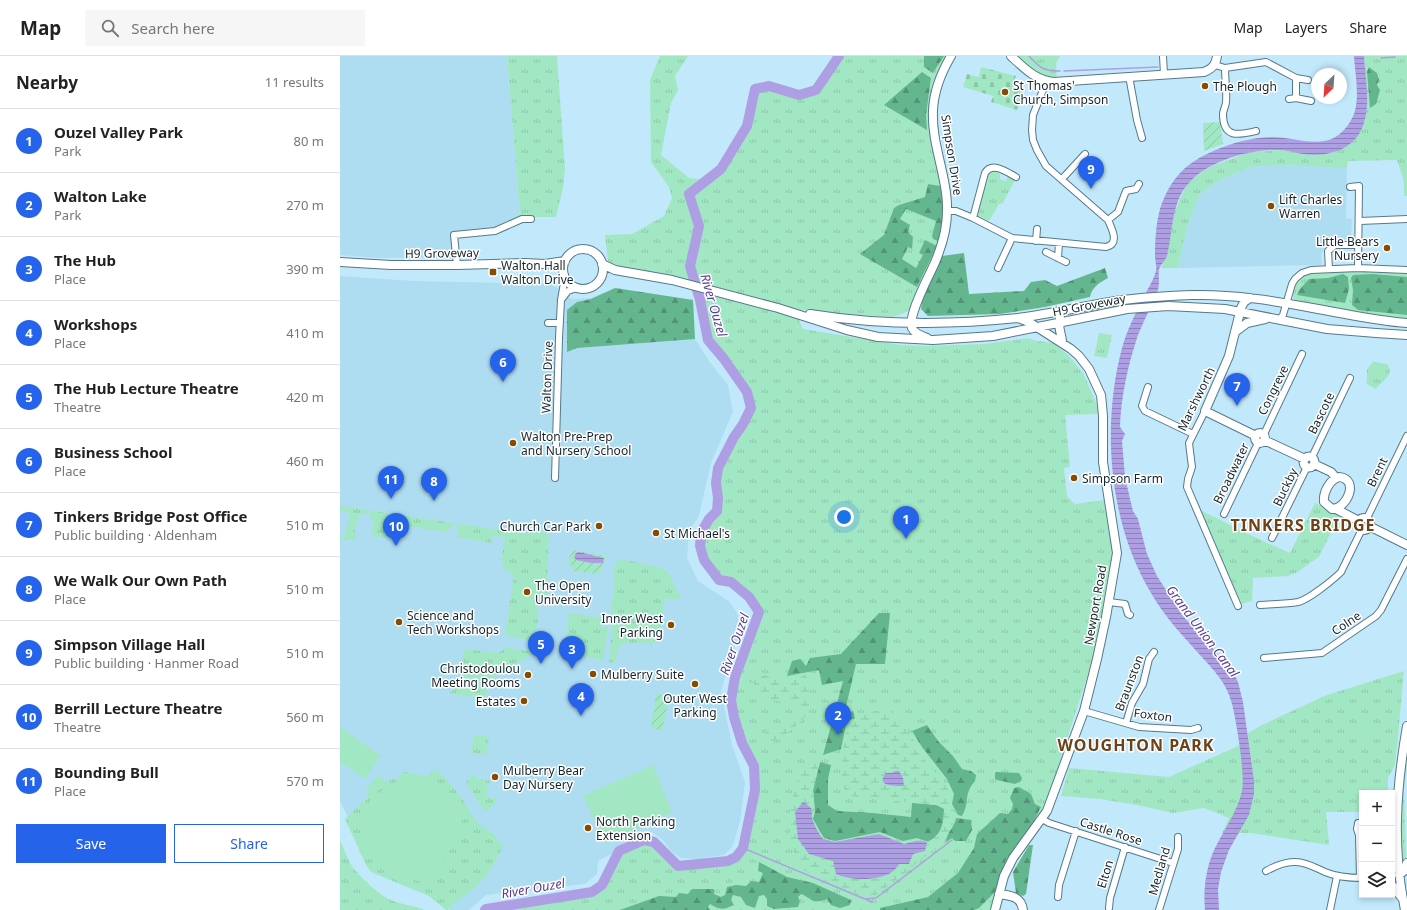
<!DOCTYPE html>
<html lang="en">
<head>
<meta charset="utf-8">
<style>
	body { margin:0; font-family:"Noto Sans",sans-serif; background:#f6f6f6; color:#222 }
	.controls { position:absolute; right:12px; bottom:12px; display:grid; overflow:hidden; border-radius:0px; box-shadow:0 2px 6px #0003 }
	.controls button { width:36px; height:36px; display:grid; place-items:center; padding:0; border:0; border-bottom:1px solid #e0e0e0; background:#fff; color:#222; font:20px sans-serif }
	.compass { position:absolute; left:971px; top:12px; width:36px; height:36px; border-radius:50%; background:#fff; box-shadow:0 2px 6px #0003; rotate:205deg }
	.you { position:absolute; left:504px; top:461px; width:14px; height:14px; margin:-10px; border:3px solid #fff; border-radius:50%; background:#1a73e8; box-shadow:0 0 0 6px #1a73e833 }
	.badge { display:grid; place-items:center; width:26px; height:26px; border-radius:50%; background:#2563eb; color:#fff; font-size:13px; font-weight:700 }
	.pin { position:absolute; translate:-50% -33px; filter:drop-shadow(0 1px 2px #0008) }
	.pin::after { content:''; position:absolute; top:21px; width:14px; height:12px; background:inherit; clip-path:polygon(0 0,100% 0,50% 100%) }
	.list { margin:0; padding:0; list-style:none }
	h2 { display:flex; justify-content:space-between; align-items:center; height:52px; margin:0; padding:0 16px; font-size:17px }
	h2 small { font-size:13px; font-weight:400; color:#767676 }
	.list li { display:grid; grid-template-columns:26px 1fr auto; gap:12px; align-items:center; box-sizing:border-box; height:64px; padding:0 16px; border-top:1px solid #e0e0e0 }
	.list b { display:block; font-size:15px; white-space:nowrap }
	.list p { margin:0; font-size:13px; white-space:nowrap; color:#767676 }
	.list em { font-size:13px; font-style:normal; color:#767676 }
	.actions { display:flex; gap:8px; padding:12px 16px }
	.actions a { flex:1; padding:9px 0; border:1px solid #2563eb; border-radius:0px; text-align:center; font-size:14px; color:#2563eb }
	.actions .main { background:#2563eb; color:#fff }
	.icon { flex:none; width:22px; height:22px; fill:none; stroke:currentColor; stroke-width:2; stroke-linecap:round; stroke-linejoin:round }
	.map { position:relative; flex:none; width:1067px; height:854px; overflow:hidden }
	header { display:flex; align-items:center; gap:24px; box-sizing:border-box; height:56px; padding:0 20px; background:#fff; border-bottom:1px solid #e0e0e0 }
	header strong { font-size:19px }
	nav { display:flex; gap:22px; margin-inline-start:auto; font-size:14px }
	.search { width:280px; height:36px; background:#f6f6f6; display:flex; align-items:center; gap:10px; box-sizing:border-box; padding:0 14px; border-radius:0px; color:#767676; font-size:15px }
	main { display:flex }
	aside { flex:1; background:#fff }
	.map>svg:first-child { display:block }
	.built { fill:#aeddf2 }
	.grass { fill:url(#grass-tufts) }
	.forest { fill:url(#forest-firs) }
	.wetland { fill:url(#wetland-marsh) }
	.cemetery { fill:url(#cemetery-stones) }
	.garden { fill:url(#garden-furrows) }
	.pitch { fill:#a2e7c4 }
	.water { fill:url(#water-rules) }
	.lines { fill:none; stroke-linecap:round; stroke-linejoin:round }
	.stream { stroke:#ae9fe4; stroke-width:1.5 }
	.river { stroke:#ae9fe4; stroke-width:10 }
	.minor-casing { stroke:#567989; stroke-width:8 }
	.tertiary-casing { stroke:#567989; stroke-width:10 }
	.minor { stroke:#fff; stroke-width:6 }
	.tertiary { stroke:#fff; stroke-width:8 }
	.poi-dot { fill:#854c00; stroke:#fff; stroke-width:1.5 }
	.labels { text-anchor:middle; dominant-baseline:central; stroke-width:3; stroke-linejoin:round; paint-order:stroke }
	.poi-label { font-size:12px; fill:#15242a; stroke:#fff; text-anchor:start }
	.street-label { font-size:12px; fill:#15242a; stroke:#fff }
	.water-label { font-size:13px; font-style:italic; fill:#584193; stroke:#fff }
	.district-label { font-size:16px; font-weight:bold; letter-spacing:1px; fill:#6c4319; stroke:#fff }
</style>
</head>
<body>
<header>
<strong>Map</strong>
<div class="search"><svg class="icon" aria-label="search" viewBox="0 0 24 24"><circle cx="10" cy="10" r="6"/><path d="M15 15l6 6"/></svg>Search here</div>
<nav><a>Map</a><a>Layers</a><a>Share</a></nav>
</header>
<main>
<aside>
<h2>Nearby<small>11 results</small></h2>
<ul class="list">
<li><span class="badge">1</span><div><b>Ouzel Valley Park</b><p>Park</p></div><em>80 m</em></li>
<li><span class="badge">2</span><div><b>Walton Lake</b><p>Park</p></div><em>270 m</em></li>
<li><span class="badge">3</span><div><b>The Hub</b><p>Place</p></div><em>390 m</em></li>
<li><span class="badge">4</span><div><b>Workshops</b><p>Place</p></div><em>410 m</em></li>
<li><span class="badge">5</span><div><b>The Hub Lecture Theatre</b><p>Theatre</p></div><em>420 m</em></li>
<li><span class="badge">6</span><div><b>Business School</b><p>Place</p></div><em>460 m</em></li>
<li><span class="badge">7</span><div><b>Tinkers Bridge Post Office</b><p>Public building · Aldenham</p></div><em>510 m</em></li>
<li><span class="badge">8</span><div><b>We Walk Our Own Path</b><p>Place</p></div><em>510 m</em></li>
<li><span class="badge">9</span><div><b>Simpson Village Hall</b><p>Public building · Hanmer Road</p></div><em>510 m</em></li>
<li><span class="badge">10</span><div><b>Berrill Lecture Theatre</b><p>Theatre</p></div><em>560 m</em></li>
<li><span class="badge">11</span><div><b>Bounding Bull</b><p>Place</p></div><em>570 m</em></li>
</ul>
<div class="actions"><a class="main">Save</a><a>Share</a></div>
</aside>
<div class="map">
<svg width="1067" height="854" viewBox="0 0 1067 854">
	<defs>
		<pattern id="grass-tufts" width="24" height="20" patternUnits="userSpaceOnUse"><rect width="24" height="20" fill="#a2e7c4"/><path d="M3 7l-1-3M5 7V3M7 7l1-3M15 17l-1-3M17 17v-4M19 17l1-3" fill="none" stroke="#8bc6a9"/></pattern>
		<pattern id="forest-firs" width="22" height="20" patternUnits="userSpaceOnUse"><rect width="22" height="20" fill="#64b68f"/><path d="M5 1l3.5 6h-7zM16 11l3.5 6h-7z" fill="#519475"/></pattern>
		<pattern id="wetland-marsh" width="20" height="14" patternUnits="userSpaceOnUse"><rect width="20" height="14" fill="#a2e7c4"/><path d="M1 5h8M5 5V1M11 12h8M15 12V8" fill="none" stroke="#8bc6a9"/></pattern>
		<pattern id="cemetery-stones" width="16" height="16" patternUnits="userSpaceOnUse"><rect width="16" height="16" fill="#a2e7c4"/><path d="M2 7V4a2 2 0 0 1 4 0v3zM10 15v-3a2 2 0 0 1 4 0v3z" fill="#8bc6a9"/></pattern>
		<pattern id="garden-furrows" width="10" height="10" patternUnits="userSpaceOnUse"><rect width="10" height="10" fill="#a2e7c4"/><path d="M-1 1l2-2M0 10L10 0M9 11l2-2" fill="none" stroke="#8bc6a9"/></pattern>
		<pattern id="water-rules" width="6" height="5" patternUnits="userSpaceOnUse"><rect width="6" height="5" fill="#ae9fe4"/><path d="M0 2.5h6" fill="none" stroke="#8c81b9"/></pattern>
	</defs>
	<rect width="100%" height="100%" fill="#c2e9fb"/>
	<path class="built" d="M0 0H167L180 161 154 172 111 177 112 201 38 202 0 199Z
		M943 109 967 110 1007 111 1006 162 1012 163 1011 183 989 184 981 198 982 209 838 212 848 168 860 138 880 124 911 111Z
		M0 220 74 225 212 228 232 243 251 242 275 232 353 244 355 283 369 305 388 329 393 356 371 407 359 460 349 475 347 502 358 525 390 546 398 559 399 578 381 635 392 689 405 726 401 760 397 776 392 791 384 799 356 803 341 802 331 795 322 783 312 776 258 805 257 818 245 828 146 839 129 854H110L84 836 35 816 0 745Z"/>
	<path class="grass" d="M167 0H217L225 113 223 132 216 161H180Z
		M320 0H348L335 20 338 34 331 47 321 99 349 122 360 123 372 120 381 113 407 70 415 33 429 30 459 39 476 34 499 0H611L594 44 607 163 577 249 562 258 552 261 475 256 368 237 458 262 463 273 561 289 584 290 645 288 688 282 697 285 713 287 728 299 743 317 755 344 759 358 725 359 730 411 724 412 727 440 735 448 764 444 773 498 756 593 710 736 699 761 666 804 655 836 651 854H145L146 853 252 836 262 829 279 795 304 784 314 786 338 810 388 805 396 801 403 792 415 734 414 710 402 687 394 661 391 644 395 621 419 556 409 541 391 526 379 524 368 512 360 490 361 477 369 463 377 454 378 442 376 427 378 412 394 381 403 368 411 352 407 336 384 303 368 284 356 230 275 214 268 205 265 179 292 178 324 160 332 142 329 131 311 106 310 24Z
		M671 0H720L716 7 717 25H706Z
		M1024 0H1067V140H1064V125L1057 104 1008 105 1007 112 943 109 911 111 880 124 860 138 848 168 838 212H821L826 201 834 158 840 143 847 128 864 114 877 108 910 96 940 94 965 98 994 96 1027 40Z
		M653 114 660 118V123L665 125 668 121 675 124 663 147 659 148 649 165 637 160 646 119Z
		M1011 215 1067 217V263L1050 262 958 246C950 240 952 235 955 227L964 219 973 217Z
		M759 277 772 279 767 302 754 300Z
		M1033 306 1047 308C1056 320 1041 325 1036 333L1025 327H1027V313Z
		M975 447 999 460 979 501 956 517 948 520 913 522 912 545 901 548 861 457 862 455 925 486 950 497Z
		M0 450 113 467 114 469 109 473 108 476 55 469 54 467 51 465 48 482 31 480 34 466 31 463 30 458 27 457 19 459 14 478 16 479 15 483 0 484V481L4 482 10 458 0 454Z
		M119 468 189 478 191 474 205 477 209 479 207 542 206 545 198 546V562L194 585 165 580 173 525 172 519 169 515 162 514 164 505H161L165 481 153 480 151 487 117 481 118 474 117 470Z
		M281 503 322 512 329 518 341 543H324L321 586 313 585 312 589C301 587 287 584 278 592L275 608 269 606 272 572 269 568 275 524 273 523 275 508Z
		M229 557 268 563 267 570 260 569V571L268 572 263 604 224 597Z
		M164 591 193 596 192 598 148 625 120 620 124 593 159 597 160 595H163Z
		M1064 615 1057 691 1055 709 1048 722V737H1022V756H986L989 789 911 777H882L889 762 864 752 833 757 797 749 760 743 721 740 729 712 829 721 898 690 908 677 920 670 984 640Z
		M126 624 147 628 146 641 132 639 131 641 109 637Z
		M134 679 149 681 146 699 130 697Z
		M1063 708H1067L1064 733 1066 802 1063 810C1056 798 1063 725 1063 708Z
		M95 713C114 727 124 747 137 766 142 771 148 773 153 778 158 782 158 786 164 790 156 802 150 818 138 828 129 838 117 843 108 854H106L89 840 31 816 26 809 5 763 28 741 26 733 39 719 45 726 53 722 56 723 64 716 87 720Z
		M131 720H136V722L150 725V727L148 728 146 740 156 742 154 750H152L145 756 126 727Z
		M0 784C4 793 7 802 12 810 20 821 39 839 51 844 62 849 74 849 84 854H0Z"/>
	<path class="forest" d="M584 0H604L593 17 584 11Z
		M1029 11 1037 17 1039 24 1037 29 1040 34 1036 48 1030 52 1027 16Z
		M582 16 591 22 586 59 587 74 544 49Z
		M588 128 600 130C605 149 603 167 598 185L593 183 592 180 596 165 566 153 560 163 570 169 568 176 573 181 572 193 568 191 562 203 576 212 583 199 579 197 585 184 597 190 577 231 520 198 544 179 554 152 559 149 585 141Z
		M624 197 629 238 684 235 691 226 705 224 717 230 765 212 768 222C759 227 752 231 750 241L705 251 660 258 588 260 581 253 583 240 602 200Z
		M1003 218 1008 221 1009 233 1005 247 957 239 959 234 969 223 988 222Z
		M1033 218 1067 221V259L1018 254 1012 249 1013 234 1011 222 1013 219Z
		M275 232 353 244 355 283 237 292 227 296V254L237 246 251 243Z
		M539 557H550L545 608H516L504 659 513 655 515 663 507 664 501 693 483 699 503 625 482 629 479 614 447 620 452 605 460 603 466 610 470 602 501 598Z
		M587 669 598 685 613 700 622 713 631 715 636 719 635 725C623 738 630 747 622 760L618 759 612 748 614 738 607 723 582 691 572 675Z
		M480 706 491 709 488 723V749L497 755 533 757 571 761 572 747 596 749 604 753C603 769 603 776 589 786L577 782 563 785 540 776 495 785 484 782 473 763 475 756 473 734Z
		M657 716 679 717 682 722 681 725 675 728 657 724 655 723V717Z
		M679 731 691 738 695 748 701 751 687 779 666 804 655 836 639 852 634 854H540V852L588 841 618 817 634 792 637 778 660 757 668 758 672 753 673 748 670 742 674 732Z
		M616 762 631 764 632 774 626 785H615L612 782 606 786C606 777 615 771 616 762Z
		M689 789H693L686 838 683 840 676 837 673 816Z
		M419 806 447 821 473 827 511 844 510 849 500 852 491 849 487 843C470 849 474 843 461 838L458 841 460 845 458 851 434 853 427 850V843L424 839 419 840 415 852 406 849 401 841 393 839 391 844 394 849C383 854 380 854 370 848L368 851 370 854H280L319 840 336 841 339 837 348 838 352 833H374V838L381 841 385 839 387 831 396 829 406 830 411 825 419 826 423 817 418 815Z"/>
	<path class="wetland" d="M416 616 445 626 464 618C466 620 468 622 469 626 470 634 471 653 466 660 460 668 439 683 431 687L425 681 426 676C432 671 436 674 441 671 450 668 458 659 461 651L454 645C427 646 427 644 411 624V618Z
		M549 650 576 687 586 706 604 726 611 738V749L615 757V765L605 782 604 786 538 838 532 840 524 841 462 814 455 801 450 784V748L463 713 465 711 471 710 474 707 480 706 473 734 475 756H473L470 750 469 798 493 805 496 818 553 815C562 805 571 799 585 795L587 786C602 780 604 767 605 752L597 749 511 740 506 738 501 723 503 692 508 665Z"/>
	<path class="cemetery" d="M641 11 676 20 673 28 684 33 677 54 651 46 653 40 623 31 627 18 639 21Z"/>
	<path class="garden" d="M880 66 883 88 864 95 863 67Z
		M233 494 266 500C264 507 261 512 260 518L234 515 228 504Z
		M316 638 329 641 322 675 311 672Z"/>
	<path class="pitch" d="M1019 667 1037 672 1034 684 1016 680Z
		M0 671 41 700 25 723 0 706Z
		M313 709 332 756 265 788 243 740Z
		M65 720 80 722 97 729 119 752 123 770 93 826 77 825 42 809 29 794 20 769 31 742Z"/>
	<path class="water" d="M1014 0H1024C1025 20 1030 43 1025 63 1018 94 990 101 963 98 955 97 947 94 939 94 910 93 867 105 848 128 831 147 833 177 827 200 825 205 821 208 819 213 818 219 820 226 818 234 812 249 804 264 798 279 788 309 781 340 780 371L785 378 782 385 785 421 790 443 793 455 798 463 807 498 817 520 842 559 877 597 894 618 898 626 903 646 914 725V738L909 759 889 794 881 816 878 833 879 854H865C863 833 866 811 875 792 884 774 897 756 902 735 905 720 898 678 895 662 893 650 890 638 883 627 877 617 868 608 860 599 842 579 824 560 811 537 769 468 761 370 782 292 787 274 796 256 805 239 808 232 814 223 816 215 817 210 815 205 815 200 815 185 816 167 820 153 824 140 831 126 841 116 860 96 904 81 932 81 950 81 967 88 984 85 999 83 1009 70 1014 58 1020 41 1015 18 1014 0Z
		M239 496 264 502 263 507H251L236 504 234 501 236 497Z
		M555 715H559L563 722 564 730C557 730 534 731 546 717H552Z
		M463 746C477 754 469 754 473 765 475 771 479 778 483 783L495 786 539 778 564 788 576 785 587 786 585 795 573 798 569 808H559C557 811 555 814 552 816 539 825 511 825 496 818L493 805 469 798 458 783 455 756Z"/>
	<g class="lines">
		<path class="stream" d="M689 0C700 12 703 15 720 15
			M1041 2 1055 1
			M724 15 818 11
			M403 792 525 843 536 842 612 784
			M527 844 532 846"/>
		<path class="river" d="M145 854 146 853 252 836 262 829 279 795 304 784 314 786 338 810 388 805 396 801 403 792 415 734 414 710 402 687 394 661 391 644 395 621 419 556 409 541 391 526 379 524 364 504 360 490 361 477 369 463 377 455 378 442 376 427 378 412 394 381 403 368 411 352 407 336 384 303 368 284 360 244 350 210 359 170 349 138 381 113 407 70 415 33 429 30 459 39 476 34 499 0"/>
		<g class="minor-casing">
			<path id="minor" d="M823 0 824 18
				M875 9 885 12 926 6 956 22V42
				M885 12C885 23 887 35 886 46 886 50 883 54 883 58 883 83 899 79 916 75
				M789 20 797 64 802 82
				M956 22 968 24
				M949 43 956 42 971 45
				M722 123 745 98
				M1010 131 1019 130 1018 212
				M608 155H616L633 162 672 182 766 191C780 188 772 173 768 164L706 110 697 94 693 84 692 74 693 59 705 29 706 25
				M633 162 645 117C652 105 667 116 676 121
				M768 164 778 156 786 135 796 133 799 128
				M1020 165 1067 163
				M696 185 697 173
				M706 196 726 206
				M718 202 719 187
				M117 209 114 179 155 175 182 163H191
				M658 212 672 182
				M989 213 988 195 995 189H1018
				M221 244 228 235 237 232
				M939 264 943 259 952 228 955 223 962 217 971 214 1018 212 1067 214
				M208 267H220
				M808 331 802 350 805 355 853 378
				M865 355 849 387 852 411 848 423 847 431 898 550
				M922 378 925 376 962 298
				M972 401 1010 322
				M215 422 219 282 221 244 225 221
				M884 458 918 387
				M1027 462 1067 380
				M932 482 967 411
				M769 546 785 548 788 558 790 559
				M920 549C933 548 946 548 958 546 968 544 993 524 1001 516L1022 473
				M924 602 982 597 1036 560 1041 554 1067 503
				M744 655 799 671 851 674 858 672
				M786 667 792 647 803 628 809 603 814 596
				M702 763 709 767 833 807
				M1018 767 1017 773 1019 779 1020 822
				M926 815C935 810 945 805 956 806 966 806 976 812 985 816 997 821 1009 822 1022 822
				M718 841 719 829 736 775
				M769 852 770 842 785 791
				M819 854 838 793V781
				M990 854 997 820"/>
		</g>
		<g class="tertiary-casing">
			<path id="tertiary" d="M671 0C684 12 695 24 714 26L864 16C872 13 876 9 877 0
				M223 213a20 20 0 1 1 40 0a20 20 0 1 1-40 0Z
				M0 206 51 209H117L185 207 205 208 225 205
				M262 208 275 214 332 224 438 252 507 274 538 281 593 284 653 280 787 253 828 250 885 253 987 273 1036 277 1067 279
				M910 242 904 246 901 252 889 300 865 355 916 380
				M470 258C538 269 610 269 678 262 709 258 740 251 770 246 797 241 824 240 852 239 894 238 936 245 978 253 1007 258 1037 265 1067 267
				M720 262C717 271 722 278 722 286
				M895 276 907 267 925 263
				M587 282C582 280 574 277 572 272 567 259 591 217 596 204 600 194 603 185 605 175 614 129 591 97 593 54 594 34 601 17 611 0
				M915 382a5 5 0 1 1 10 0a5 5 0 1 1-10 0Z
				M924 384 965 403
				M963.5 406a5.5 5.5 0 1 1 11 0a5.5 5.5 0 1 1-11 0Z
				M974 408 991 416 996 422
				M999 421C1020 423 1007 453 992 453L984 446C983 437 989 424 999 421Z
				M996 453 1019 465
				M1018 468a6 6 0 1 1 12 0a6 6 0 1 1-12 0Z
				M1029 470 1067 489
				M1059 819 1064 815 1067 807
				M1052 829 1062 842
				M659 838C671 840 681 840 683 854
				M655 854 664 820 673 802 707 755 744 655 757 603 766 561 777 497 763 406V360L761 339 749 313 739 300 731 293 689 266 678 262
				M1065 854C1052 792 1056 733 1067 670"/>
		</g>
		<use href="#minor" class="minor"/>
		<use href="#tertiary" class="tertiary"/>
	</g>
	<g class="poi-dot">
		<circle cx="865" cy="30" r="4"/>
		<circle cx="665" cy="36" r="4"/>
		<circle cx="931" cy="150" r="4"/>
		<circle cx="1047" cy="192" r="4"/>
		<rect x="149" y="212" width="8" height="8" rx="2"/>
		<circle cx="173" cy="387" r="4"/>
		<circle cx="734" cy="422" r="4"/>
		<circle cx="259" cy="470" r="4"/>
		<circle cx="316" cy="477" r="4"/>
		<circle cx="187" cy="536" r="4"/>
		<circle cx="59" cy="566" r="4"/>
		<circle cx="331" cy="569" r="4"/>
		<circle cx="253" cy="618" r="4"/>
		<circle cx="188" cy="619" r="4"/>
		<circle cx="355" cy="628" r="4"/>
		<circle cx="184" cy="645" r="4"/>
		<circle cx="155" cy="721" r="4"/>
		<circle cx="248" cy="772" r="4"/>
	</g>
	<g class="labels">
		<g class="poi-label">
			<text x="673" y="29">St Thomas'<tspan x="673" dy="14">Church, Simpson</tspan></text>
			<text x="873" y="30">The Plough</text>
			<text x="939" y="143">Lift Charles<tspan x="939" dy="14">Warren</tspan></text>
			<text x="1039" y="185" text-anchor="end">Little Bears<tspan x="1039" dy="14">Nursery</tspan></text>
			<text x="161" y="209">Walton Hall<tspan x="161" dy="14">Walton Drive</tspan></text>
			<text x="181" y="380">Walton Pre-Prep<tspan x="181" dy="14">and Nursery School</tspan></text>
			<text x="742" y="422">Simpson Farm</text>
			<text x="251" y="470" text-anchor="end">Church Car Park</text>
			<text x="324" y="477">St Michael's</text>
			<text x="195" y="529">The Open<tspan x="195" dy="14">University</tspan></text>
			<text x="67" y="559">Science and<tspan x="67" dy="14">Tech Workshops</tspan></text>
			<text x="323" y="562" text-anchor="end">Inner West<tspan x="323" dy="14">Parking</tspan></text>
			<text x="180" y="612" text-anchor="end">Christodoulou<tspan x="180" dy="14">Meeting Rooms</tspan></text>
			<text x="261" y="618">Mulberry Suite</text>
			<text x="355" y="642" text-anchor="middle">Outer West<tspan x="355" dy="14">Parking</tspan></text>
			<text x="176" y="645" text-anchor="end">Estates</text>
			<text x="163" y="714">Mulberry Bear<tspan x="163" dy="14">Day Nursery</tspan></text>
			<text x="256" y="765">North Parking<tspan x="256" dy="14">Extension</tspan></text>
		</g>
		<g class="street-label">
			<text transform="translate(612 99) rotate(81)">Simpson Drive</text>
			<text transform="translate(102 197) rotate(-1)">H9 Groveway</text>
			<text transform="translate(749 249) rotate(-11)">H9 Groveway</text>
			<text transform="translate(207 321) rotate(-88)">Walton Drive</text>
			<text transform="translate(933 334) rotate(-64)">Congreve</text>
			<text transform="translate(856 343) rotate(-64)">Marshworth</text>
			<text transform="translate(981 357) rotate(-64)">Bascote</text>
			<text transform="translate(1037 416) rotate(-64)">Brent</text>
			<text transform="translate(891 417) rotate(-64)">Broadwater</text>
			<text transform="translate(945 431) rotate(-64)">Buckby</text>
			<text transform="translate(755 549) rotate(-80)">Newport Road</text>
			<text transform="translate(1006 567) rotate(-34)">Colne</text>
			<text transform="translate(789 627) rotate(-69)">Braunston</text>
			<text transform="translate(813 659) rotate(7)">Foxton</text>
			<text transform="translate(771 775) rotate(18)">Castle Rose</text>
			<text transform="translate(819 815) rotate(-74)">Medland</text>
			<text transform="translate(765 818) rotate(-73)">Elton</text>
		</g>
		<g class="water-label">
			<text transform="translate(374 249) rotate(74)">River Ouzel</text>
			<text transform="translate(863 575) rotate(53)">Grand Union Canal</text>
			<text transform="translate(394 588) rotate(-71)">River Ouzel</text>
			<text transform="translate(193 832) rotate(-10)">River Ouzel</text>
		</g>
		<g class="district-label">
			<text x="963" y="469">TINKERS BRIDGE</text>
			<text x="796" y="689">WOUGHTON PARK</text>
		</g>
	</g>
</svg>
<div class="controls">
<button>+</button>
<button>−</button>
<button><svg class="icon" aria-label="layers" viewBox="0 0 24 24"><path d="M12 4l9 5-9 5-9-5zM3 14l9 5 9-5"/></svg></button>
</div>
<svg class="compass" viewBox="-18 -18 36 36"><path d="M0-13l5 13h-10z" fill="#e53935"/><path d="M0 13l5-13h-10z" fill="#767676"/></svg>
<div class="you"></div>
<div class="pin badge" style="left:566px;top:483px">1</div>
<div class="pin badge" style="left:498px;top:679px">2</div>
<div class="pin badge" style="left:232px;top:613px">3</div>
<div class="pin badge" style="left:241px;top:660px">4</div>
<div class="pin badge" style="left:201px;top:608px">5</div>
<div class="pin badge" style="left:163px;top:326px">6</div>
<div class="pin badge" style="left:897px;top:350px">7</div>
<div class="pin badge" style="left:94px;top:445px">8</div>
<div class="pin badge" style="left:751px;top:133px">9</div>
<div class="pin badge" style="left:56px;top:490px">10</div>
<div class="pin badge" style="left:51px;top:443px">11</div>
</div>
</main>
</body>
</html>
